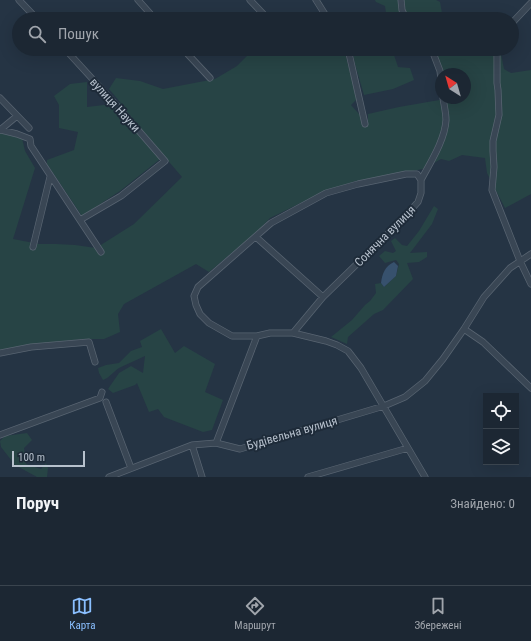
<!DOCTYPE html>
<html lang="uk">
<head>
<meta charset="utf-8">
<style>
	body { margin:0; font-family:"Roboto Condensed",sans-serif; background:#29333f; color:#f1f3f6 }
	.controls { position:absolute; right:12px; bottom:12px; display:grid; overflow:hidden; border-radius:0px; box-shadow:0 4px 16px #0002 }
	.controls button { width:36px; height:36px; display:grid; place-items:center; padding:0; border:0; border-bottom:1px solid #3a444e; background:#1c2733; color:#f1f3f6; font:20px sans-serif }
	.compass { position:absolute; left:435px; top:68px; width:36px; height:36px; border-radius:50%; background:#1c2733; box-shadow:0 4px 16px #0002; rotate:323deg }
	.scale { position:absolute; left:12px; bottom:10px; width:73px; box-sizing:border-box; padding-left:4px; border:2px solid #b7c1cd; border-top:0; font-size:11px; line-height:14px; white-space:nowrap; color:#b7c1cd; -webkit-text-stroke:3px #1e2b39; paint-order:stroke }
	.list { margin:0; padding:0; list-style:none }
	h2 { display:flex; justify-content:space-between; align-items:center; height:52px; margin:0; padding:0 16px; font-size:17px }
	h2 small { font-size:13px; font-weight:400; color:#a0a5ac }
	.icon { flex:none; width:22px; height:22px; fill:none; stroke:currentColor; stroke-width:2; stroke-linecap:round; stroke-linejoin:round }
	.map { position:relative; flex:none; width:531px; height:477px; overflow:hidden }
	.search { position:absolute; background:#1c2733; box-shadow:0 4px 16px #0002; left:12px; right:12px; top:12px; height:44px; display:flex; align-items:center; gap:10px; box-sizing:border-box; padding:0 14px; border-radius:22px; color:#a0a5ac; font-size:15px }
	.sheet { height:108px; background:#1c2733 }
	nav { display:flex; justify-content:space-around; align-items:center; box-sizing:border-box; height:56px; border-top:1px solid #3a444e; background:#1c2733; font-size:11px; color:#a0a5ac }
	nav a { display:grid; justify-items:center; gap:2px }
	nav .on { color:#8abfff }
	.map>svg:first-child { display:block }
	.green { fill:#274445 }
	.water { fill:#37516d }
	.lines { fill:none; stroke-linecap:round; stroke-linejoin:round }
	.minor-casing { stroke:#586471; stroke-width:7 }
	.minor { stroke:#394654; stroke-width:5.5 }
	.labels { text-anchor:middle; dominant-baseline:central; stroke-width:4; stroke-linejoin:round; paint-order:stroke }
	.street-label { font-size:12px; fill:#b7c1cd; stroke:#1e2b39 }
</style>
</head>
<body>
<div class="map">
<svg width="531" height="477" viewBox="0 0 531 477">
	<rect width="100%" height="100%" fill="#253444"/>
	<path class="green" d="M375 0H436L440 2 443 19H387L385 6 376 2Z
		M254 49H344L357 99 351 105 368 124V114L399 107 445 99 446 98H465V74H442L432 49H449V51L457 49H500L504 69 511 73 531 70V194L505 208 487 173 485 158 462 155 449 161 441 159 423 169 356 181 323 192 270 218 257 232 209 272 196 264 124 304 118 314 120 332 104 339H83L30 345 0 350V133L22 138 25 151 35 168 13 239 39 244H56L75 245 96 248 134 224 182 177 164 156 120 191 82 216 47 164V160L74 150 78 132 59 128V105L54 96 70 84 87 82V107L121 103 109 89 116 78 140 81 163 89 215 79 237 66Z
		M352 49H400L393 52 398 67 410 68 414 80 393 89 364 95 355 64Z
		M434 206 438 209 432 224 410 253 427 252V257L419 262 407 263 413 279 383 310 374 314 348 337 347 344 331 337 352 320 365 305 370 301 376 293 375 284 381 283 384 287 396 276 399 264 396 260 385 263 379 256 385 251 393 253 396 251 391 241 395 238 402 245 407 246 419 231Z
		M161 329 175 353 184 346 215 364 205 392 223 400 212 430 203 432 164 417 158 409 149 412 137 383 135 385 113 393 108 389 119 373 131 366 143 373 145 356C137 360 129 363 121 367 114 370 111 377 103 380L99 373 98 368 106 365 119 363 131 351 142 347 140 341Z
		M27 433 32 440 24 448 26 464 41 469 46 463 48 468 47 477H37L15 465 1 447 0 441 5 436Z"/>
	<path class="water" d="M394 262 398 266 396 276 384 287 381 283C382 274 385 266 394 262Z"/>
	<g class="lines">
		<g class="minor-casing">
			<path id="minor" d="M19 0 37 19
				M138 0 155 19
				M250 0 268 19
				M316 0 328 19
				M401 0 402 10 406 19
				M512 23 531 3
				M65 49 119 108 165 161 121 196 80 220
				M183 49 210 78
				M348 49 365 124
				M430 49 432 50 440 71 441 79
				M497 49V83L498 90 499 115 493 141V151L494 167 492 190 520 261 531 284
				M0 98 29 128
				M0 130 17 116
				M1 130 17 134 30 139 31 146 101 252
				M421 180C430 163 445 140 446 120 446 113 444 105 443 98
				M256 237 323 297
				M33 247 50 177
				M464 329 483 342 531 388
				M293 333 323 297 398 224 418 202 421 193V180L417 174H406L358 184 326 193 271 223 198 287 194 296 196 305 200 314 209 323 232 336H257L270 333H293L326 341 337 345 348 351 361 368 425 477
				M0 353 31 347 89 342 95 362
				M106 402 131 468
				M0 435 100 398 102 392
				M216 443 257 336
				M192 445 202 477
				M109 477 192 445 216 443 240 449 384 406 405 397 425 381 443 359 464 329 484 297 510 268 531 254
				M308 477 408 448"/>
		</g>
		<use href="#minor" class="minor"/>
	</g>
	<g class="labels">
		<g class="street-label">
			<text transform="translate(115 105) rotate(48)">вулиця Науки</text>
			<text transform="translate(385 236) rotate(-45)">Сонячна вулиця</text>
			<text transform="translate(292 433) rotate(-16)">Будівельна вулиця</text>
		</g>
	</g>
</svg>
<div class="controls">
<button><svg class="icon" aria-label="locate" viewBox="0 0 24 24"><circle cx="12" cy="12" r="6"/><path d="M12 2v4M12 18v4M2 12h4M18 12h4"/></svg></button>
<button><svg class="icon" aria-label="layers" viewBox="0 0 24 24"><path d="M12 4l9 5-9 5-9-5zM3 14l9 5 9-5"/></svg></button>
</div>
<svg class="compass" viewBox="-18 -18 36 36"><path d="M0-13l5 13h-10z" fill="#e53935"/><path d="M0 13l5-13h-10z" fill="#a0a5ac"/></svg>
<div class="scale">100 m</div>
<div class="search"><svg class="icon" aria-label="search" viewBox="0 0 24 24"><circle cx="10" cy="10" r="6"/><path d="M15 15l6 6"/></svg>Пошук</div>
</div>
<section class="sheet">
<h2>Поруч<small>Знайдено: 0</small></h2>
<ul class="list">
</ul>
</section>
<nav>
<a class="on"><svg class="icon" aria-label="map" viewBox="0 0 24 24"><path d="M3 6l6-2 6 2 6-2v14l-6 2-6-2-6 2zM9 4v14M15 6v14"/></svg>Карта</a>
<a><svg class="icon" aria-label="directions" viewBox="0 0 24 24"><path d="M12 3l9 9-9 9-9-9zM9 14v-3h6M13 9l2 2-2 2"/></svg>Маршрут</a>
<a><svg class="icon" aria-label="saved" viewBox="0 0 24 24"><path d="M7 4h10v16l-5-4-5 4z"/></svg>Збережені</a>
</nav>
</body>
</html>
